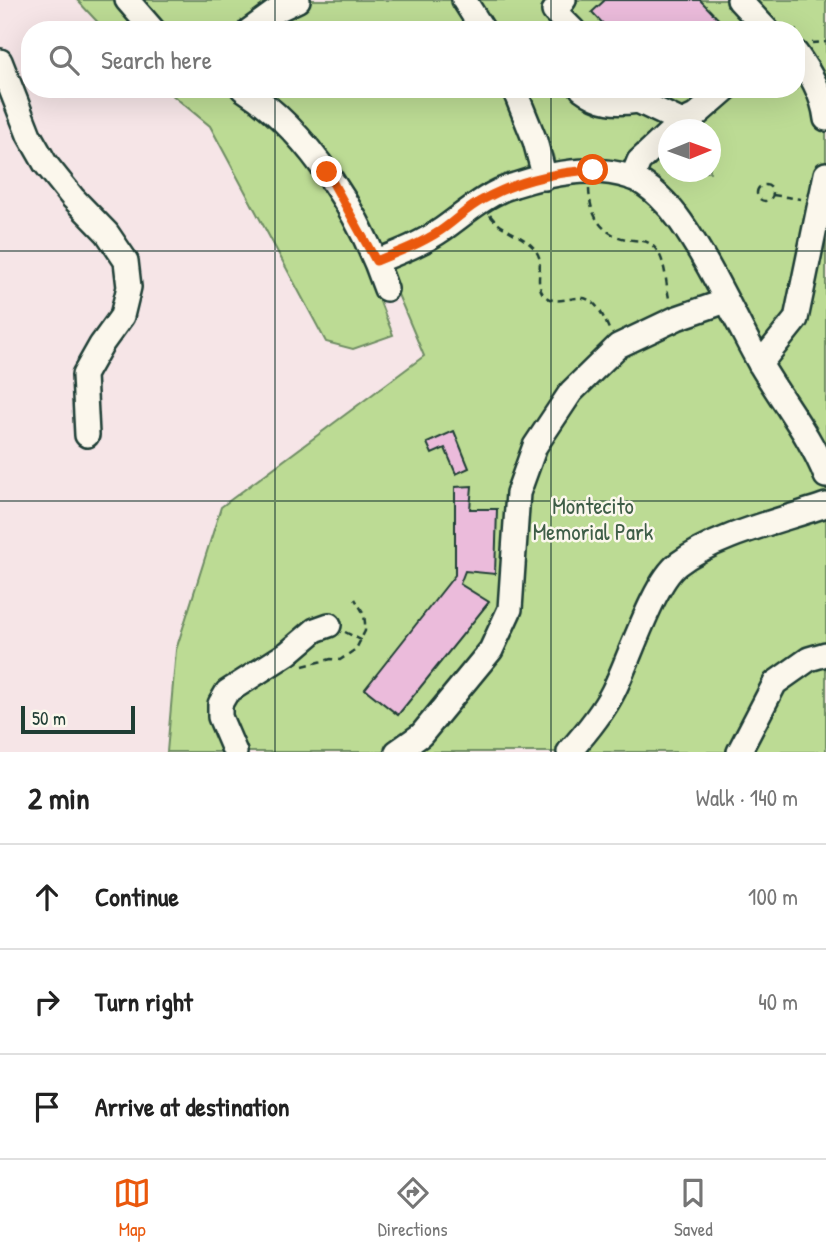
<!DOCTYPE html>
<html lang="en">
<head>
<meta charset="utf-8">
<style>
	body { margin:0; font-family:"Patrick Hand",sans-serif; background:#f6f6f6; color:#222 }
	.compass { position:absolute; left:658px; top:119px; width:63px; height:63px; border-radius:50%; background:#fff; box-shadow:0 7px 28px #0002; rotate:89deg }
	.scale { position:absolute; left:21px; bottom:18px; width:114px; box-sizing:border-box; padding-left:7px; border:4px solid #1f3d34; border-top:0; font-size:19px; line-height:24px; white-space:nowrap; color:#1f3d34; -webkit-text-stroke:5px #fbf7ec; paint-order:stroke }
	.stop { position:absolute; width:21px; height:21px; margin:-16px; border:5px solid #ea580c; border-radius:50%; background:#fff }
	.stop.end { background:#ea580c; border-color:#fff; box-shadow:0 2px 7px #0008 }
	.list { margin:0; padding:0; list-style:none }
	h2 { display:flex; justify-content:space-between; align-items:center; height:91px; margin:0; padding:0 28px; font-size:30px }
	h2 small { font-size:23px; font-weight:400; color:#767676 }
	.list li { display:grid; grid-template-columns:46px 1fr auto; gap:21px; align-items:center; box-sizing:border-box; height:105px; padding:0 28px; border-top:2px solid #e0e0e0 }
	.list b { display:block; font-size:26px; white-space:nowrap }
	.list em { font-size:23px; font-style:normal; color:#767676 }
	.icon { flex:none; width:38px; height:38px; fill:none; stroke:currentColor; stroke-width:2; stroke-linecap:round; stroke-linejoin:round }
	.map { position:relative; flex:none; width:826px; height:752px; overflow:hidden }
	.search { position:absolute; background:#fff; box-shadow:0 7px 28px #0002; left:21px; right:21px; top:21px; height:77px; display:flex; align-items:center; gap:18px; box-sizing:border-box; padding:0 24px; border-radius:28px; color:#767676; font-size:26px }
	.sheet { height:406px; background:#fff }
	nav { display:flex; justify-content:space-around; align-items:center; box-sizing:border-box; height:98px; border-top:2px solid #e0e0e0; background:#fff; font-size:19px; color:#767676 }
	nav a { display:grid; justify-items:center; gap:4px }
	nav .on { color:#ea580c }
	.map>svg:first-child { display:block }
	.green { fill:#bcdb94; stroke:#6e8c64; stroke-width:2; fill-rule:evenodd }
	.building { fill:#ebbbdb; stroke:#1f3d34; stroke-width:2 }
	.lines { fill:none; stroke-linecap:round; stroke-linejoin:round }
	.minor-casing { stroke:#1f3d34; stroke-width:28 }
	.path { stroke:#1f3d34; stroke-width:2.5; stroke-dasharray:7 5; stroke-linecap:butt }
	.minor { stroke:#fbf7ec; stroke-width:23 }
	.route { stroke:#ea580c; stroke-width:9 }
	.grid { fill:none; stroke:#1f3d34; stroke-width:2; stroke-opacity:0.55 }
	.labels { text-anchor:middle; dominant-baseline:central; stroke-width:5; stroke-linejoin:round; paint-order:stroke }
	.park-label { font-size:23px; fill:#3e5d47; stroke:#fbf7ec }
</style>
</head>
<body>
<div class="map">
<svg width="826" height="752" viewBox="0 0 826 752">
	<rect width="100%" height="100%" fill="#f6e5e7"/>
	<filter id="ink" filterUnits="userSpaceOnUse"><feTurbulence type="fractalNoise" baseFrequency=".0143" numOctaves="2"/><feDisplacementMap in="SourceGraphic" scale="14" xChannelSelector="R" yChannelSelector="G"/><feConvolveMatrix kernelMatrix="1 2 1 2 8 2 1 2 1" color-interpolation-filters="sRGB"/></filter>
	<g filter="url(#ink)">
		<path class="green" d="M77 0H454L474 30H105Z
			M479 0H826V752H167L176 650 221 507 424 356 391 278 393 269 401 262 489 207 519 192 559 181 553 155 525 89H796V30H496ZM668 130H710V172H668Z
			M165 89H505L520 124 530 164 523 170 474 191 424 227 364 261 393 335 353 349 326 342 210 126Z"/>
		<path class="building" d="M605 0H700L729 30H609L592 12Z
			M454 431 469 468 456 474 445 448 432 454 427 443Z
			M472 486 470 509H497L495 574 465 571 460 584 489 602 398 715 365 689 455 575V487Z"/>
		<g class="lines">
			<g class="minor-casing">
				<path id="minor" d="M127 0 153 30
					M464 0 483 30
					M564 0 554 11 573 30
					M739 0 767 30
					M250 30 279 9 298 0
					M796 53C810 73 823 94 826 119
					M0 61 29 135 45 163 73 198 107 233 126 261 129 287 122 316 101 345 84 375 87 435
					M243 89C309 131 361 216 386 289
					M514 89 535 141 545 178
					M582 89C602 104 615 104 638 101
					M628 89 638 101 682 122
					M674 130 682 122 695 116 726 89
					M632 178 639 161 668 134
					M377 261C400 252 423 243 443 229 467 212 487 193 515 185 552 173 592 165 630 177 650 184 670 206 681 222 711 265 734 317 759 362 781 400 810 435 826 476
					M760 364 796 319 826 174
					M235 752 220 717V704L227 692 288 653 315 630 329 625
					M397 752 421 735 491 650 510 609 518 493 535 446 571 392 618 346 677 318 726 301
					M569 752C585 734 602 714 613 692 629 661 653 583 678 564 716 535 780 521 826 505
					M739 752 775 683 809 659 826 654"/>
			</g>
			<path class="path" d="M812 43 826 42
				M757 193a8 8 0 1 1 16 0a8 8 0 1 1-16 0Z
				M589 189C590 218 603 237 633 240 641 241 647 240 653 246 667 258 665 285 670 302
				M773 195 801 199
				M490 215C502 233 532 236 539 257 542 269 535 283 543 294 556 309 575 292 589 300 600 306 605 321 610 331
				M345 632 361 640
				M303 666 331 659 340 660 356 649 365 631V623L364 614 355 599"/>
			<use href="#minor" class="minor"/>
		</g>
	</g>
	<g class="lines" filter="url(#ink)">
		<path class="route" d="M327 172 376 261C399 252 420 244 440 231 455 221 468 207 484 199 517 181 556 172 593 170"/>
	</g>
	<path class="grid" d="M275 0V30M551 0V30M275 89V752M551 89V752M0 251H826M0 501H826"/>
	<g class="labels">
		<g class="park-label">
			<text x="593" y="505">Montecito<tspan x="593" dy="26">Memorial Park</tspan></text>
		</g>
	</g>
</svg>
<svg class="compass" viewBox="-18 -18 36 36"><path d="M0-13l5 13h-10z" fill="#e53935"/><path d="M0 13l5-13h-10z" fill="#767676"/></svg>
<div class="scale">50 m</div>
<div class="stop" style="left:593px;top:170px"></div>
<div class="stop end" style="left:327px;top:172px"></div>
<div class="search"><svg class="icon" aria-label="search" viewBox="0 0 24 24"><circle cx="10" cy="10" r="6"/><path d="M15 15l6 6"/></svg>Search here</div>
</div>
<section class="sheet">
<h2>2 min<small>Walk · 140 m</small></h2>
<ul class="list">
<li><svg class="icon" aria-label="ahead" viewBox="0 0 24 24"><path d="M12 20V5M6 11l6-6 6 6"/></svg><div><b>Continue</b></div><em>100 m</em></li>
<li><svg class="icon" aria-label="right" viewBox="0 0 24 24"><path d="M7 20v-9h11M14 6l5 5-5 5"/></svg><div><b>Turn right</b></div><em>40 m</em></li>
<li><svg class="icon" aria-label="arrive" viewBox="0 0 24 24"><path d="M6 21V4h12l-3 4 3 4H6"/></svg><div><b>Arrive at destination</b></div></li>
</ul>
</section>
<nav>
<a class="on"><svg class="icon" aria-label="map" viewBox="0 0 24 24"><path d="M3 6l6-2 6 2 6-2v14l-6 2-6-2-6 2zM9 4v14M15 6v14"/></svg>Map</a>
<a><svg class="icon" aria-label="directions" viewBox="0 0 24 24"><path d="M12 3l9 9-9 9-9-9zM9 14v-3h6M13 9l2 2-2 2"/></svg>Directions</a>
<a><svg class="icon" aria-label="saved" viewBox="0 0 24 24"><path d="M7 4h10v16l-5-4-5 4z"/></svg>Saved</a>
</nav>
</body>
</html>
